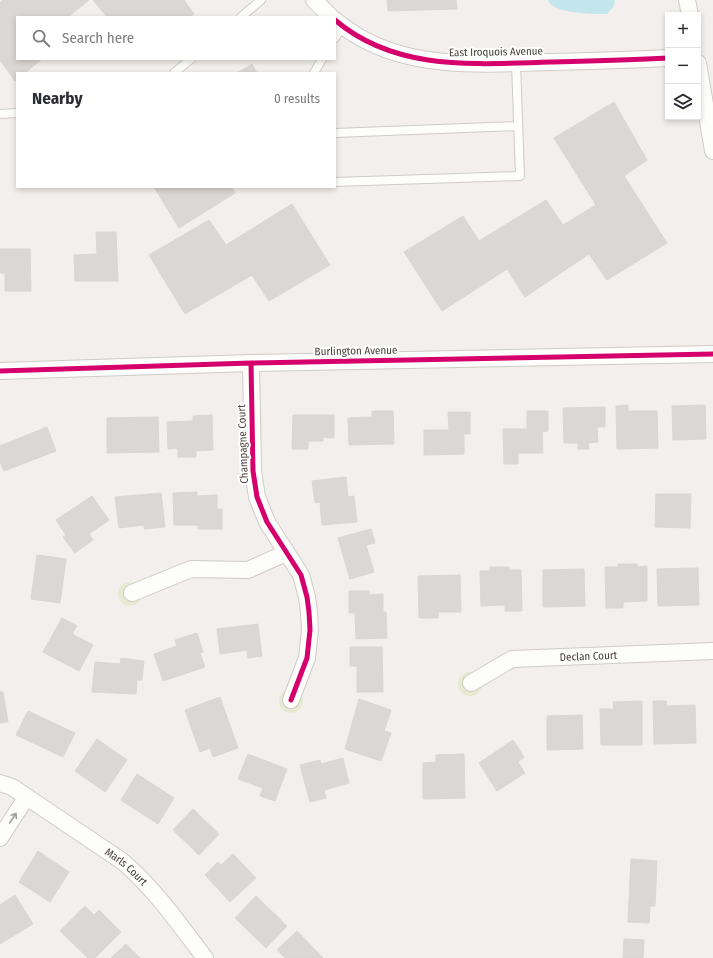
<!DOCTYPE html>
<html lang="en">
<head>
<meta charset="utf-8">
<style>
	body { margin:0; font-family:"Fira Sans Condensed",sans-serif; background:#f7f7f7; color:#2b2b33 }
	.controls { position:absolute; right:12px; top:12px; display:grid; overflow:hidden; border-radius:0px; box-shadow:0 2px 6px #0003 }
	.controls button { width:36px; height:36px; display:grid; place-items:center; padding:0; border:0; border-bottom:1px solid #e1e1e2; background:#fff; color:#2b2b33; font:20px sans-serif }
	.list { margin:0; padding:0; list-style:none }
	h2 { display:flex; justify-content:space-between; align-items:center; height:52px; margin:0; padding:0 16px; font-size:17px }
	h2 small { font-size:13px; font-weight:400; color:#7c7c81 }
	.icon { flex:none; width:22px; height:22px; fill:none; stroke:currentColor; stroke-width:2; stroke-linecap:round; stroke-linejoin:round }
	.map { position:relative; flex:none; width:713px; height:958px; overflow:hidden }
	.search { position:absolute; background:#fff; box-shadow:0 2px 6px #0003; left:16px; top:16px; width:320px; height:44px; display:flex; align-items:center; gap:10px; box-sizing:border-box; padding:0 14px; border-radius:0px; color:#7c7c81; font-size:15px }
	.panel { position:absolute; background:#fff; box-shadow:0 2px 6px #0003; left:16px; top:72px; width:320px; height:116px; border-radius:0px }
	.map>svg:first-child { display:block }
	.green { fill:#e6ead0 }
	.water { fill:#c2e6ec }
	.building { fill:#dad7d4; stroke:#dad6d3 }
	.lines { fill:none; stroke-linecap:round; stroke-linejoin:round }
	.lane-casing { stroke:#cfcbc9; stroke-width:10 }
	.street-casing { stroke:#cfcbc9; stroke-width:18 }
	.lane { stroke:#fdfdfc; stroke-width:8 }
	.street { stroke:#fdfdfc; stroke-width:16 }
	.cycleway-casing { stroke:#fff; stroke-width:8 }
	.cycleway { stroke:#d6006c; stroke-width:5 }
	.oneway { stroke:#a29e9b }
	.labels { text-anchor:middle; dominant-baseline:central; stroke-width:4; stroke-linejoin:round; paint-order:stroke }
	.street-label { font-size:11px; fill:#483f3a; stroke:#fff }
</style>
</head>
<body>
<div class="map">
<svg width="713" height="958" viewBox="0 0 713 958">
	<rect width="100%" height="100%" fill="#f2efed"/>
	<path class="green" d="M118 594a12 12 0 1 1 24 0a12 12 0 1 1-24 0Z
		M458 684a12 12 0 1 1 24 0a12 12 0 1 1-24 0Z
		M279 701a12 12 0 1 1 24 0a12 12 0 1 1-24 0Z"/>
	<path class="water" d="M548 0H615L614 6 607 14C594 14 552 14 548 0Z"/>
	<path class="building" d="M3 0H89L68 17H17V59H42L25 73H17L15 81 0 60V3Z
		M93 0H184L194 14 189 17H107Z
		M387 0H456L457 9 388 11Z
		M252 64 257 73H237Z
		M614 102 647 160 624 176 667 243 607 280 589 254 525 297 507 269 442 311 404 252 463 216 479 241 546 200 563 225 596 205 554 138Z
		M154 187H232L235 193 179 228Z
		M292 204 330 265 269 301 252 275 185 314 149 255 209 220 226 245Z
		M96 232H116L118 281H75L74 255 97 254Z
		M0 249H30L31 291H5V273H0Z
		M628 405V411H657L658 448 617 449 616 406Z
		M705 405 706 439 673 440 672 406Z
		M605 407V427H597L598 442 588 443 589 449H578V443H564L563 408Z
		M372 411H393L394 444 349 445 348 418 372 417Z
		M527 411H548V431L542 432 543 453H518V464H504L503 429H527Z
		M448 412H470V434H464V454L424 455V430H449Z
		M212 415 213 450 196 451V457H178V448L168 449 167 422 193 421V416Z
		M293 415H334V438L323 437V441H308V449H292Z
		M158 417 159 452 107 453V418Z
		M47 427 56 451 4 471 0 462V446Z
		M346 477 348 497 354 496 357 522 322 525 320 502 315 503 312 481Z
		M197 492V496L217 495V509H222V529H198V525H174L173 493Z
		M161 493 165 527 144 529V525L119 528 115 497Z
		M656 494H691L690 528 655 527Z
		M92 496 109 520 89 534 93 540 75 553 63 537 66 535 56 520Z
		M371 529 375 543 366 545 374 572 350 579 338 538Z
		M37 555 66 559 60 603 31 599Z
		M618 564H637V567L647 566V601L623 602V608H606L605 567H618Z
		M490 567H509V570H521L522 611H505V605L481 606 480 571H490Z
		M698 568 699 605 658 606 657 569Z
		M584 569 585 606 543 607V570Z
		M460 575 461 612H438V618H419L418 576Z
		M349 591H369V595L383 594V612H386L387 638 356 639 355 613H349Z
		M62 618 77 626 72 634 93 645 79 671 43 652Z
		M258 624 262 656 248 658 247 650 220 654 217 629Z
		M197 633 203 652 200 653 205 667 163 681 154 654 177 646 175 640Z
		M350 647H382L383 692H357V666H350Z
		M121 658 144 661 142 680H137L136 694 92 692 95 662 120 664Z
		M0 692H3L8 722 0 723Z
		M220 697 238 748 213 757 210 748 200 752 185 710Z
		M359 699 391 710 384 731 391 733 381 761 345 749Z
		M642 701V745H601L600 709H614L613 702Z
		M653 701H666L667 706 695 705 696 743 654 744Z
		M28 711 75 733 63 757 16 735Z
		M582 715 583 749 547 750V716Z
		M97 739 127 760 105 792 75 771Z
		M513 740 524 757 518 762 525 773 497 791 479 763Z
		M248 754 287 769 275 801 260 796 263 788 238 779Z
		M464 754 465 798 423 799V763L436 762V755Z
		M343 758 349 783 324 790 326 798 310 802 300 765 320 760 321 764Z
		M137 774 174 798 158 824 121 800Z
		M193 809 219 834 199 855 173 830Z
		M38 851 69 872 50 902 19 882Z
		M233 854 256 878 230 902 205 875 218 862 221 865Z
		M631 859 657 861 655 906H650L649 923 628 922Z
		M15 895 33 924 0 944V905Z
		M256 896 287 926 266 948 235 918Z
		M85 906 94 915 99 910 121 932 95 958H88L60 931Z
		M297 931 323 958H285L277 950Z
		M624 939 644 940 643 958H623Z
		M126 944 140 958H111Z"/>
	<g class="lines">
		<g class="lane-casing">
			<path id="lane" d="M241 17 261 0
				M335 38 342 26
				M174 73 191 59
				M314 73 322 59
				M0 114 17 113
				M335 133 518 126
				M335 182 520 176 516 63"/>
		</g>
		<g class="street-casing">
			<g id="street">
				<path d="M314 0 331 17"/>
				<path d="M687 0 690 15"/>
				<path d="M335 20C396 72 476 64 550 62 589 61 629 60 668 58"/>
				<path d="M698 63 713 151"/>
				<path d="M251 363 253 471 257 497 267 522 301 575 307 597 309 612 310 630 307 658 291 700"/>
				<path d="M0 371 251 363 713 354"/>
				<path d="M132 593 191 569 248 570 286 553"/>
				<path id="s1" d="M471 683 512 659 713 651"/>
				<path id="s2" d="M0 783 12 787 122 861C155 889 179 924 205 958"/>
				<path d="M0 838 26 798"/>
			</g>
		</g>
		<use href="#lane" class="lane"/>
		<use href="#street" class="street"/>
		<g class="cycleway-casing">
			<path id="cycleway" d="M335 20C396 72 476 64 550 62 589 61 629 60 668 58
				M251 363 253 471 257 497 267 522 301 575 307 597 309 612 310 630 307 658 291 700
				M0 371 251 363 713 354"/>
		</g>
		<use href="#cycleway" class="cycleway"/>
	</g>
	<defs><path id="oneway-shaft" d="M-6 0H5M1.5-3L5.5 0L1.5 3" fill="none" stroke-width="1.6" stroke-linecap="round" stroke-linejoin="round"/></defs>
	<use class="oneway" href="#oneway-shaft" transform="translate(13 818) rotate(-57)"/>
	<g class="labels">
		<g class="street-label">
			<text transform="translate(496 52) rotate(-1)">East Iroquois Avenue</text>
			<text transform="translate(356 351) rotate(-1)">Burlington Avenue</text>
			<text transform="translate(243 444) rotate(-92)">Champagne Court</text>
			<text stroke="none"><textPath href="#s1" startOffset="124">Declan Court</textPath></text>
			<text stroke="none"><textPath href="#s2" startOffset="152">Marls Court</textPath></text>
		</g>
	</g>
</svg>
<div class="controls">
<button>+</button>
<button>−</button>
<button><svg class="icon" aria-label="layers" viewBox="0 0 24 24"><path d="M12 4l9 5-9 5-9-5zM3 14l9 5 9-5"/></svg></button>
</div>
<div class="search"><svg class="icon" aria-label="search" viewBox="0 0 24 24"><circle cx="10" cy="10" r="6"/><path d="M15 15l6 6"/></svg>Search here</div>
<section class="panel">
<h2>Nearby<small>0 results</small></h2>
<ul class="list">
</ul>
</section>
</div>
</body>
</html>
